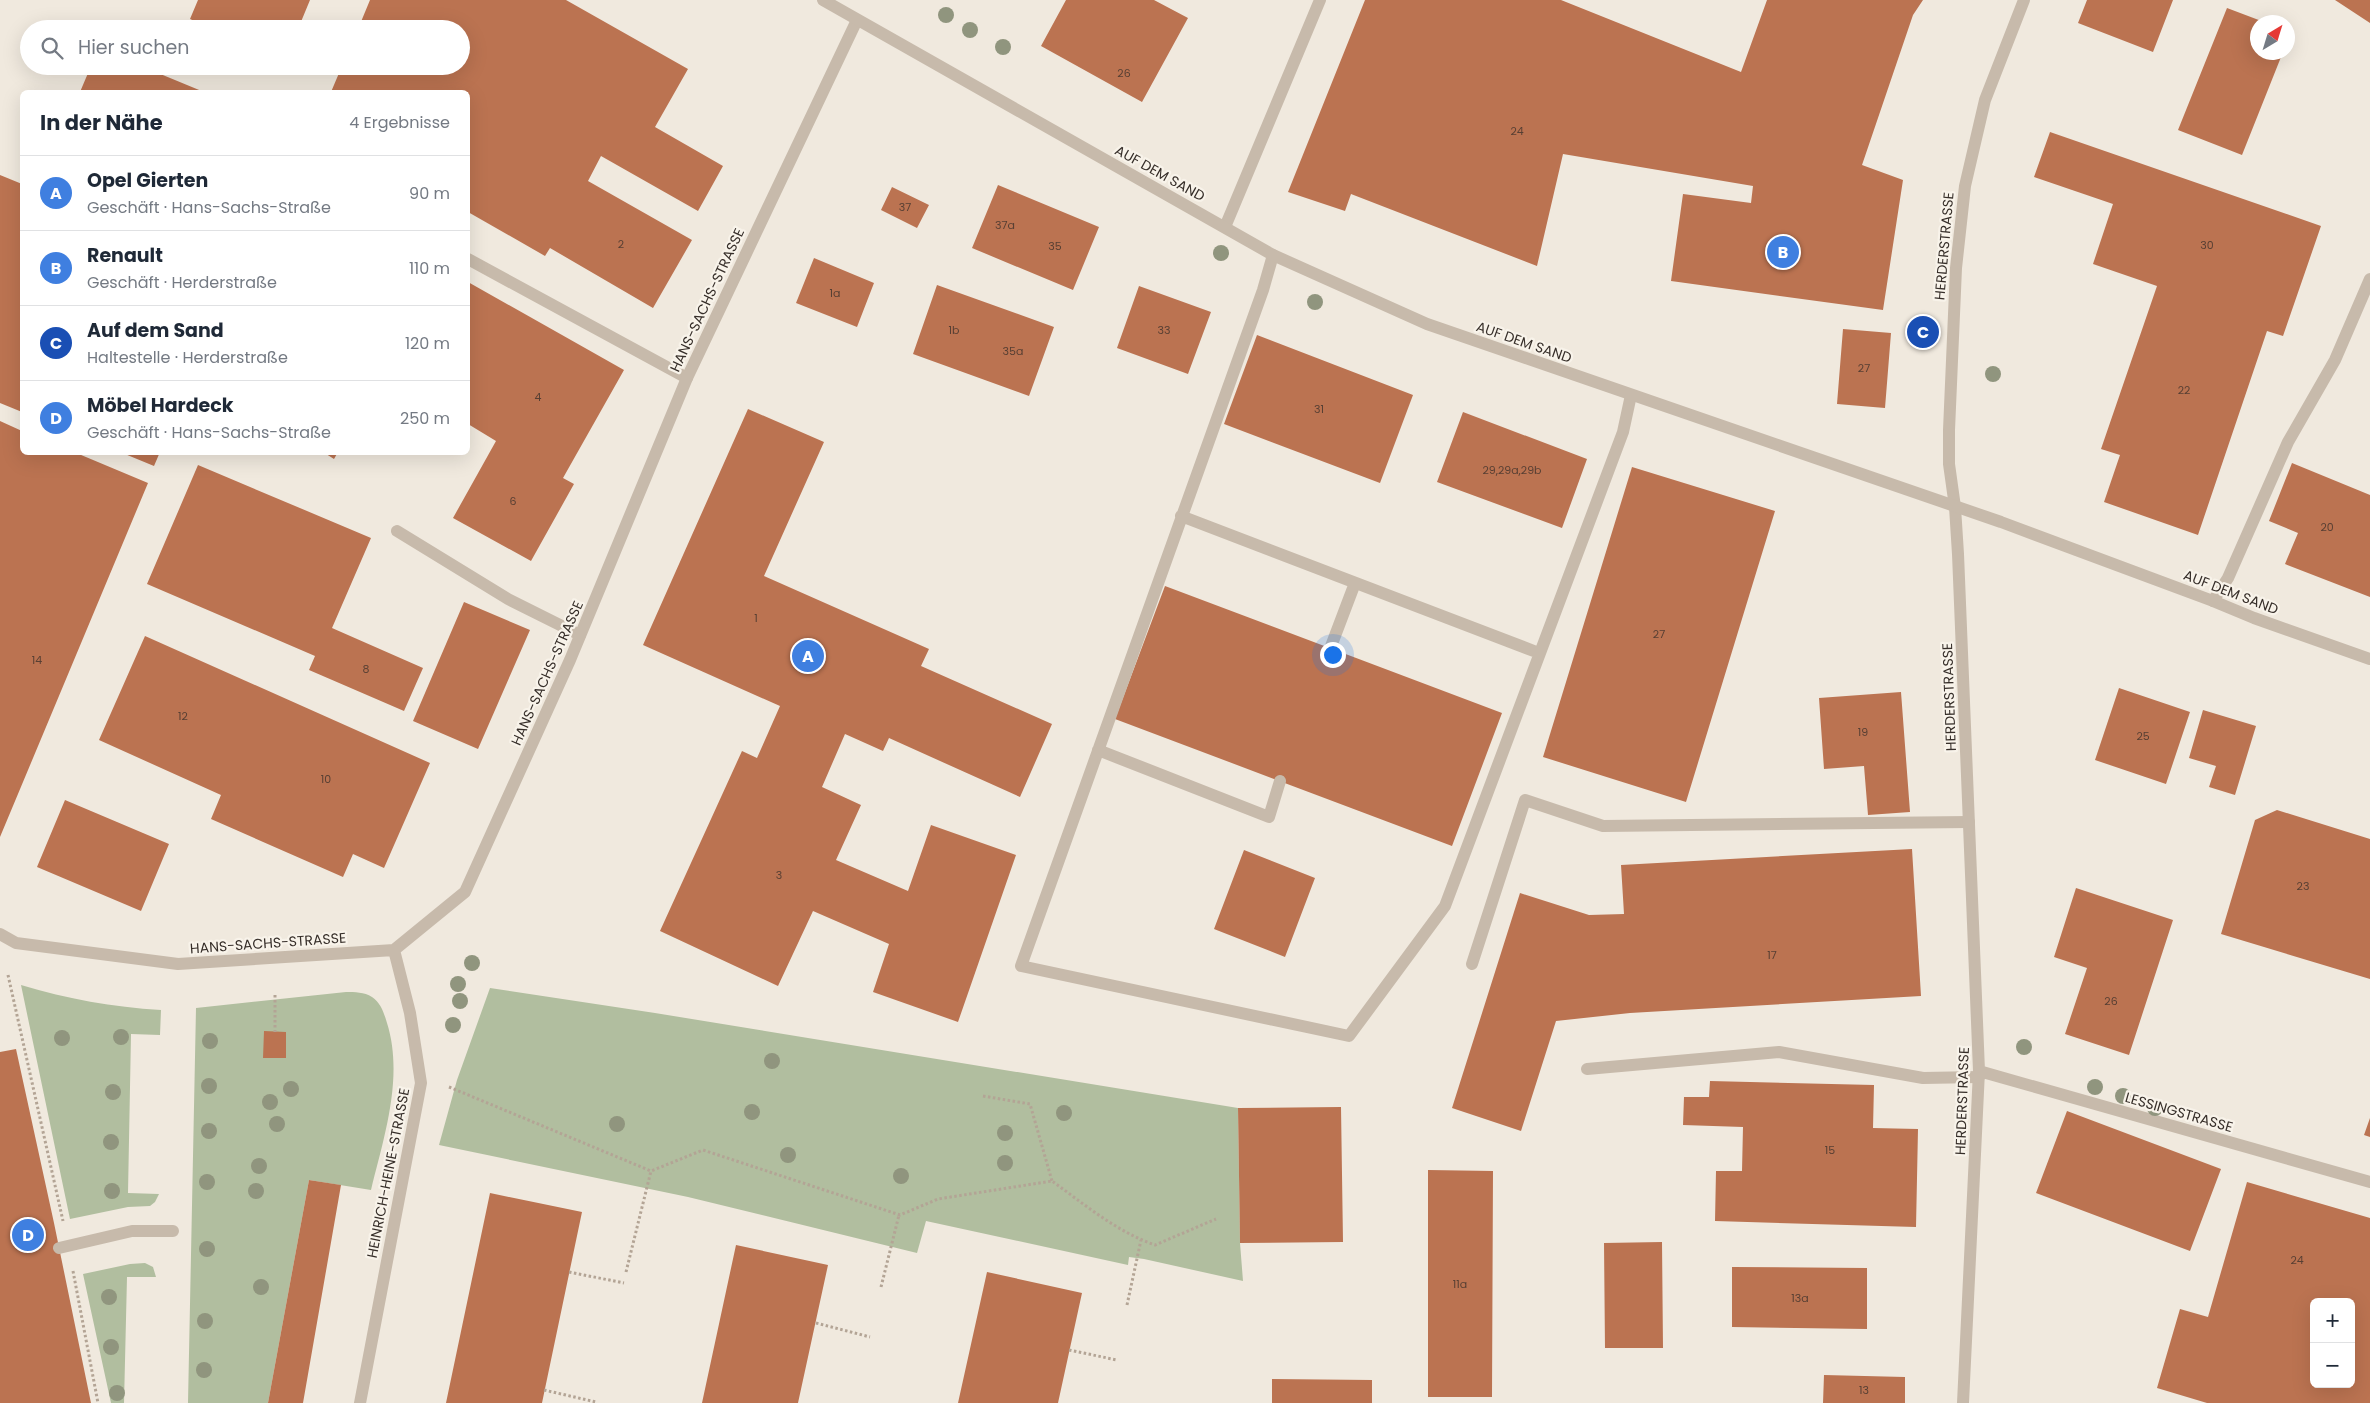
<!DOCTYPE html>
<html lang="de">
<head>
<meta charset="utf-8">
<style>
	body { margin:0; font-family:Poppins,sans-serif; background:#f2f2f3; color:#1f2937 }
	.controls { position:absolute; right:15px; bottom:15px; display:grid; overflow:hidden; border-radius:8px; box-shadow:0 5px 20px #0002 }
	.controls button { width:45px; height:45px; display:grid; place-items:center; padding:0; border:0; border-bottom:1px solid #e0e1e3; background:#fff; color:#1f2937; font:25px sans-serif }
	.compass { position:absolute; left:2250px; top:15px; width:45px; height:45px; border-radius:50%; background:#fff; box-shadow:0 5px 20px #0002; rotate:38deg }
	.you { position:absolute; left:1332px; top:654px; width:18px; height:18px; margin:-12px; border:4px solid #fff; border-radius:50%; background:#1a73e8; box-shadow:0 0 0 8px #1a73e833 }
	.badge { display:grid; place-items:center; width:32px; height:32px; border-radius:50%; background:#0b8043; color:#fff; font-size:16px; font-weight:700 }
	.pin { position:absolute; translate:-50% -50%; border:2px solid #fff; box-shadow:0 1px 5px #0006 }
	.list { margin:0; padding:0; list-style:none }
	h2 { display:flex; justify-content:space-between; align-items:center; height:65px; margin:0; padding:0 20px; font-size:21px }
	h2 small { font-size:16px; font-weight:400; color:#747a83 }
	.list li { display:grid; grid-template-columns:32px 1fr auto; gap:15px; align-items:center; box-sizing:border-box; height:75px; padding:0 20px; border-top:1px solid #e0e1e3 }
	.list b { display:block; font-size:19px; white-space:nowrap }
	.list p { margin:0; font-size:16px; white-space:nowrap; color:#747a83 }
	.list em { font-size:16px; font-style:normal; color:#747a83 }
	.icon { flex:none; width:28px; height:28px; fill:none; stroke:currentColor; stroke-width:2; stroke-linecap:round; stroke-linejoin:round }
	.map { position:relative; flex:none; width:2370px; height:1403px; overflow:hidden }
	.search { position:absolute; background:#fff; box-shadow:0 5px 20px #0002; left:20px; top:20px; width:450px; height:55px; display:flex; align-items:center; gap:12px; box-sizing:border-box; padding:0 18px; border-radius:28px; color:#747a83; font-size:19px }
	.panel { position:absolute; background:#fff; box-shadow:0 5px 20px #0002; left:20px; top:90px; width:450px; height:365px; border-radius:8px }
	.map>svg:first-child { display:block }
	.green { fill:#b1be9f }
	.building { fill:#bb7351; fill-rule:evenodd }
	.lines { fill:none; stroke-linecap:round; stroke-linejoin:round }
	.path { stroke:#b3a495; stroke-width:3; stroke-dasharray:2.5 2.5; stroke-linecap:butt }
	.service { stroke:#c7baab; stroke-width:12 }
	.minor { stroke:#c7baab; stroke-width:12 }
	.tertiary { stroke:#c7baab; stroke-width:12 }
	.tree { fill:#90957e }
	.labels { text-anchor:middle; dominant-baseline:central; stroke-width:4.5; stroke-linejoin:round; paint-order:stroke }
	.number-label { font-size:11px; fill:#573f33 }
	.street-label { font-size:14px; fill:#362e29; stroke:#f8f3ea }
</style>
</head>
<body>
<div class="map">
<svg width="2370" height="1403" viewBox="0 0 2370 1403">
	<rect width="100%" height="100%" fill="#f0e9de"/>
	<path class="green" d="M21 985C68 999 112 1007 161 1010L160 1035 131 1034 128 1193 159 1194 155 1202 150 1206 128 1207 70 1219Z
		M490 988 655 1013 1238 1108 1240 1243 1243 1281 1144 1259 1129 1257 1128 1265 926 1221 917 1253 688 1197 439 1145 457 1080Z
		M346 992C355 992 364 992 372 997 381 1003 384 1013 387 1023 404 1077 384 1137 371 1190L309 1180 268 1403H188L196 1008Z
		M145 1263 153 1267 156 1277H127L124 1403H111L83 1274 130 1264Z"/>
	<path class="building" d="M198 0H310L298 29H212L190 19Z
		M370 0H566L688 69 655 127 723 166 698 211 601 156 588 181 692 240 653 308 550 248 545 256 468 212V92H331L342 66H461V29H358Z
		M1066 0H1154L1188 18 1142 102 1041 46Z
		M1365 0H1561L1741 72 1767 0H1923L1913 15 1862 165 1903 180 1883 310 1671 281 1683 194 1751 203 1753 186 1563 154 1537 266 1351 194 1345 211 1288 192Z
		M2087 0H2173L2153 52 2078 23Z
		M2335 0H2370V23Z
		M2227 8 2264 22H2258V52H2283L2242 155 2178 130Z
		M91 66H141L204 92H80Z
		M2050 132 2321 226 2283 336 2267 331 2198 535 2104 502 2120 455 2101 449 2157 286 2093 264 2113 204 2034 177Z
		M0 175 22 184V412L0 403Z
		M998 185 1099 227 1073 290 972 248Z
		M892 187 929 205 917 228 881 210Z
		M814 258 874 283 857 327 796 303Z
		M468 282 624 370 563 478 574 484 531 561 453 518 496 441 468 424Z
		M937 285 1054 327 1029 396 913 354Z
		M1139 286 1211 312 1188 374 1117 348Z
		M1843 329 1891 333 1885 408 1837 404Z
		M1257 335 1413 395 1380 483 1224 424Z
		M748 409 824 442 764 576 929 649 921 666 1052 724 1020 797 889 738 883 751 845 734 822 787 861 805 836 860 908 891 931 825 1016 855 958 1022 873 992 889 944 813 911 778 986 660 931 742 751 757 758 780 706 643 645Z
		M1463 412 1587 459 1562 528 1437 482Z
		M0 421 22 431V452H74L148 483 0 837Z
		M120 452H160L154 466Z
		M323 452H338L334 459Z
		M2292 463 2370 495V597L2285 564 2298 533 2269 521Z
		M198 465 371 538 332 628 423 668 404 711 309 670 315 656 147 584Z
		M1632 467 1775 511 1686 802 1543 757Z
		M1165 586 1502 713 1452 846 1115 719Z
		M464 602 530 630 478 749 413 721Z
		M145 636 430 763 384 868 353 854 343 877 211 819 221 795 99 740Z
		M2119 688 2190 712 2166 784 2095 760Z
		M1901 692 1910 812 1868 815 1864 766 1824 769 1819 698Z
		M2203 710 2256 726 2235 795 2209 787 2216 766 2189 758Z
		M65 800 169 844 141 911 37 867Z
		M2277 810 2370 839V979L2221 934 2255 820Z
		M1912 849 1921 996 1630 1013 1556 1021 1521 1131 1452 1108 1520 893 1589 915 1624 914 1621 865Z
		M1244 850 1315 878 1285 957 1214 929Z
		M2076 888 2173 920 2129 1055 2065 1034 2087 968 2054 957Z
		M264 1031 286 1032V1058H263Z
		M16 1049 54 1223 91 1403H0V1052Z
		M1710 1081 1874 1085 1873 1128 1918 1129 1916 1227 1715 1221 1716 1171H1742L1743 1127 1683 1125 1684 1097H1709Z
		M1341 1107 1343 1242 1240 1243 1238 1108Z
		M2067 1111 2221 1169 2190 1251 2036 1193Z
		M2370 1118V1137L2364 1135Z
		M1428 1170 1493 1171 1492 1397H1428Z
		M309 1180 341 1185 303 1403H268Z
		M2247 1182 2370 1218V1403H2207L2157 1388 2180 1309 2208 1317ZM2314 1302H2351V1384H2314Z
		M490 1193 582 1212 542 1403H446Z
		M1662 1242 1663 1348H1605L1604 1243Z
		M736 1245 828 1265 798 1403H702Z
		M1732 1267 1867 1268V1329L1732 1327Z
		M987 1272 1082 1293 1058 1403H958Z
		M1824 1375 1905 1377V1403H1823Z
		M1272 1379 1372 1380V1403H1272Z"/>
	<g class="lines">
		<path class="path" d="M8 975 63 1221
			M275 995V1032
			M449 1087 651 1171 703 1150 900 1215 938 1199 1052 1181C1084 1204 1117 1232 1155 1245L1216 1219
			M983 1096 1030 1104 1052 1181
			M73 1271 98 1403
			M569 1272 624 1283
			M626 1272 651 1171
			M881 1287 899 1215
			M1127 1305 1141 1240
			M816 1323 870 1337
			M1069 1350 1117 1360
			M544 1390 596 1402"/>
		<path class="service" d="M1225 227 1320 0
			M1273 255 1263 290 1021 966 1349 1036 1445 906 1623 432 1631 395
			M468 259 687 378
			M1181 516 1539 653
			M397 531 508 599 580 635
			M2213 601 2228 578 2288 442 2335 360 2370 279
			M1330 649 1355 583
			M1098 750 1269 817 1280 781
			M1472 964 1525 800 1603 826 1969 822
			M1587 1069 1779 1052 1923 1078 1979 1077
			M59 1248 132 1231H173"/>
		<path class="minor" d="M0 934 16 943 178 964 394 950 465 892 570 660 687 378 857 20
			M1979 1071 2370 1182
			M360 1403 421 1083 410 1013 394 950
			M1963 1403 1979 1071 1958 554 1955 507 1949 464V430L1956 268 1965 186 1985 100 2024 0"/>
		<path class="tertiary" d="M823 0 1273 255 1427 324 2001 522 2213 601 2254 618 2370 659"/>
	</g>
	<g class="tree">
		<circle cx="946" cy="15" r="8"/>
		<circle cx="970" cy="30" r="8"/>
		<circle cx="1003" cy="47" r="8"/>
		<circle cx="1221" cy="253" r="8"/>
		<circle cx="1315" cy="302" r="8"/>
		<circle cx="1993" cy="374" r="8"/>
		<circle cx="472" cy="963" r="8"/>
		<circle cx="458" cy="984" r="8"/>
		<circle cx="460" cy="1001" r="8"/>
		<circle cx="453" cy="1025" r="8"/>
		<circle cx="121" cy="1037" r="8"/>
		<circle cx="62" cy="1038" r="8"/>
		<circle cx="210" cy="1041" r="8"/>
		<circle cx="2024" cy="1047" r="8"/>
		<circle cx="772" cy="1061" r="8"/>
		<circle cx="209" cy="1086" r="8"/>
		<circle cx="2095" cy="1087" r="8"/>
		<circle cx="291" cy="1089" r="8"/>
		<circle cx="113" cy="1092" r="8"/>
		<circle cx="2123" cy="1096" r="8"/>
		<circle cx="270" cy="1102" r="8"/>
		<circle cx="2155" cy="1108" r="8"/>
		<circle cx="752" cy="1112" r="8"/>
		<circle cx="1064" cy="1113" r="8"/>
		<circle cx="277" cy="1124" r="8"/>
		<circle cx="617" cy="1124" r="8"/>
		<circle cx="209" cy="1131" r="8"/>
		<circle cx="1005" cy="1133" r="8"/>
		<circle cx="111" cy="1142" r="8"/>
		<circle cx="788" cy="1155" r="8"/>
		<circle cx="1005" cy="1163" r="8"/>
		<circle cx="259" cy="1166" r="8"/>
		<circle cx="901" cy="1176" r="8"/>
		<circle cx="207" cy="1182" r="8"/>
		<circle cx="112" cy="1191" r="8"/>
		<circle cx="256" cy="1191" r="8"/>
		<circle cx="207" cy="1249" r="8"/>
		<circle cx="261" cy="1287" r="8"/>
		<circle cx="109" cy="1297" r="8"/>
		<circle cx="205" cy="1321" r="8"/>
		<circle cx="111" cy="1347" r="8"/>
		<circle cx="204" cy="1370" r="8"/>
		<circle cx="117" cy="1393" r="8"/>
	</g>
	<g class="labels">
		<g class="number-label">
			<text x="1124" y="73">26</text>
			<text x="1517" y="131">24</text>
			<text x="905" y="207">37</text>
			<text x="1005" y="225">37a</text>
			<text x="621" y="244">2</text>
			<text x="2207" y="245">30</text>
			<text x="1055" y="246">35</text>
			<text x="835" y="293">1a</text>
			<text x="954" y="330">1b</text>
			<text x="1164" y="330">33</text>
			<text x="1013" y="351">35a</text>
			<text x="1864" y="368">27</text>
			<text x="2184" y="390">22</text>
			<text x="538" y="397">4</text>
			<text x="1319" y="409">31</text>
			<text x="1512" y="470">29,29a,29b</text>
			<text x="513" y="501">6</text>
			<text x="2327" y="527">20</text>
			<text x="756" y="618">1</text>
			<text x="1659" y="634">27</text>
			<text x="37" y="660">14</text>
			<text x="366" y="669">8</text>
			<text x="183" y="716">12</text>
			<text x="1863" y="732">19</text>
			<text x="2143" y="736">25</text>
			<text x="326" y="779">10</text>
			<text x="779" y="875">3</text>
			<text x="2303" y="886">23</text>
			<text x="1772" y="955">17</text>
			<text x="2111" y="1001">26</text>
			<text x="1830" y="1150">15</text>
			<text x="2297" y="1260">24</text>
			<text x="1460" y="1284">11a</text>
			<text x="1800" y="1298">13a</text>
			<text x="1864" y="1390">13</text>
		</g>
		<g class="street-label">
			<text transform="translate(1160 173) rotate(29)">AUF DEM SAND</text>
			<text transform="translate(1944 246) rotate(-85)">HERDERSTRASSE</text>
			<text transform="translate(707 300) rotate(-65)">HANS-SACHS-STRASSE</text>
			<text transform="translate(1524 342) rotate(19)">AUF DEM SAND</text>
			<text transform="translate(2231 592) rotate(21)">AUF DEM SAND</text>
			<text transform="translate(547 673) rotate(-66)">HANS-SACHS-STRASSE</text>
			<text transform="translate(1949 697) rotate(-92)">HERDERSTRASSE</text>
			<text transform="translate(268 943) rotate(-4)">HANS-SACHS-STRASSE</text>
			<text transform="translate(1962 1101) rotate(-88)">HERDERSTRASSE</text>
			<text transform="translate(2179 1112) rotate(16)">LESSINGSTRASSE</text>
			<text transform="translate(388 1173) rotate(-79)">HEINRICH-HEINE-STRASSE</text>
		</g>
	</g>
</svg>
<div class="controls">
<button>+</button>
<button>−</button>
</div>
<svg class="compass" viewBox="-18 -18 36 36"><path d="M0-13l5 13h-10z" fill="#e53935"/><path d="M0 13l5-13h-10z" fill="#747a83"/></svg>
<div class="you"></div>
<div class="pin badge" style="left:808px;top:656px;background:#3f7fe0">A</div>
<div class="pin badge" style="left:1783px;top:252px;background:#3f7fe0">B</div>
<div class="pin badge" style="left:1923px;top:332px;background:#1a4fb4">C</div>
<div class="pin badge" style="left:28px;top:1235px;background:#3f7fe0">D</div>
<div class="search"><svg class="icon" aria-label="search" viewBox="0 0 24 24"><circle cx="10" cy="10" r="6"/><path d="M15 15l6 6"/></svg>Hier suchen</div>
<section class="panel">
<h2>In der Nähe<small>4 Ergebnisse</small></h2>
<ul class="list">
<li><span class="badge" style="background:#3f7fe0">A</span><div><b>Opel Gierten</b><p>Geschäft · Hans-Sachs-Straße</p></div><em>90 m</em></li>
<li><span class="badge" style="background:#3f7fe0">B</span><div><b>Renault</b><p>Geschäft · Herderstraße</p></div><em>110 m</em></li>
<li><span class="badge" style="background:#1a4fb4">C</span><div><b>Auf dem Sand</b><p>Haltestelle · Herderstraße</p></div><em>120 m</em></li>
<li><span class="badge" style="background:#3f7fe0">D</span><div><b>Möbel Hardeck</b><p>Geschäft · Hans-Sachs-Straße</p></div><em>250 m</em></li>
</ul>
</section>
</div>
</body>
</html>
